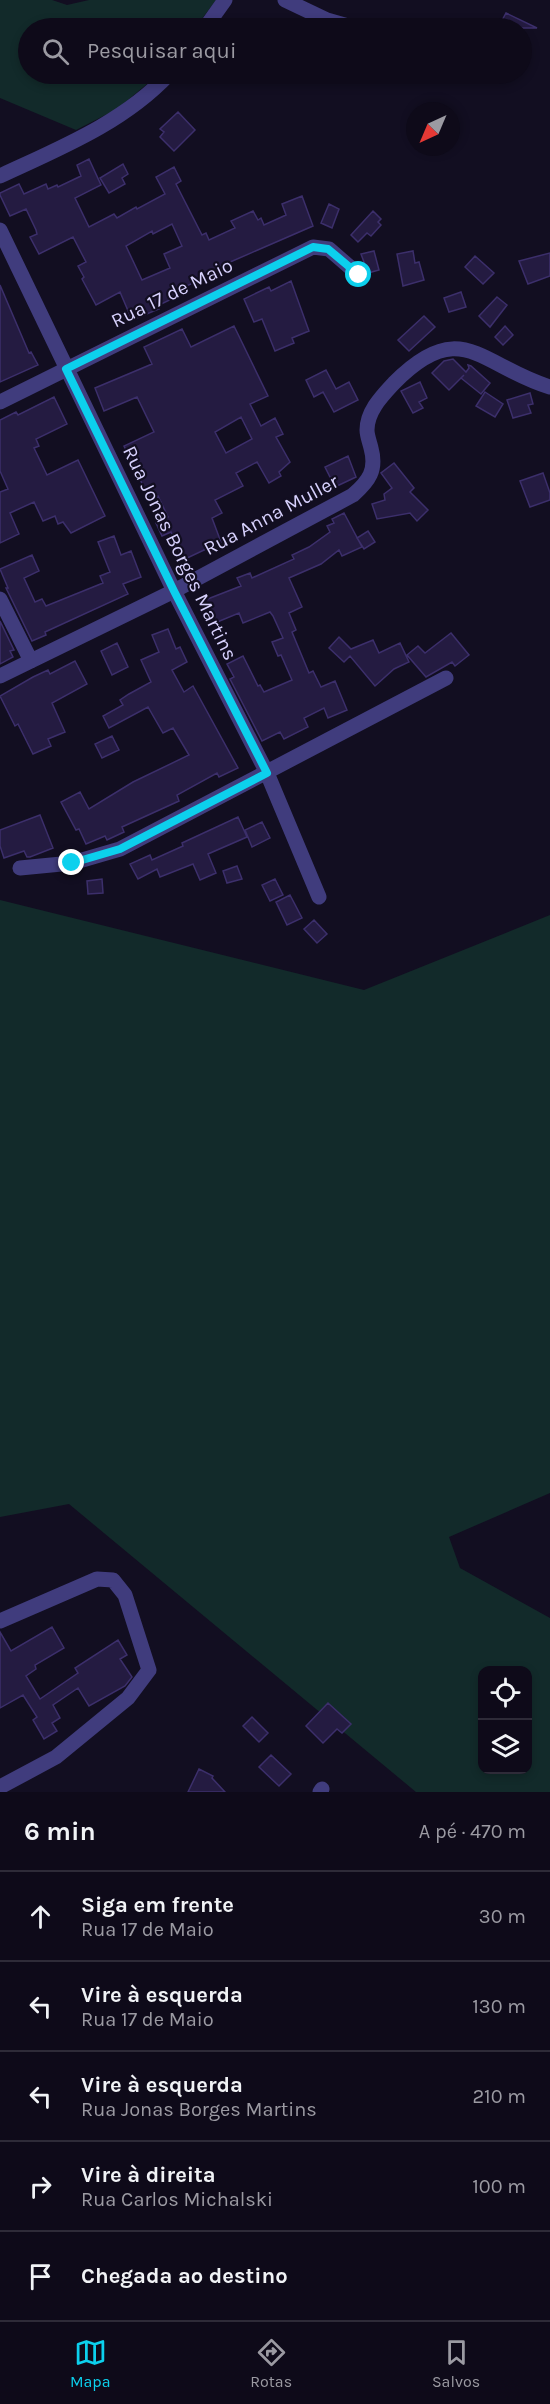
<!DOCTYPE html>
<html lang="pt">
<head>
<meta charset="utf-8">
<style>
	body { margin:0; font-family:Karla,sans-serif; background:#171322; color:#f1f3f6 }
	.controls { position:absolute; right:18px; bottom:18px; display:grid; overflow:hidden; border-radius:12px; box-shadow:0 3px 9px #0003 }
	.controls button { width:54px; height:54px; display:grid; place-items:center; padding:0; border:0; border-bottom:2px solid #2e2b38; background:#0e0a19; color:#f1f3f6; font:30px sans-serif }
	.compass { position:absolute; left:406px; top:102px; width:54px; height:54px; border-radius:50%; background:#0e0a19; box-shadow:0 3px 9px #0003; rotate:224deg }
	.stop { position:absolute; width:18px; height:18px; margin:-14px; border:4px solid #0cd0ed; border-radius:50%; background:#fff }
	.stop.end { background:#0cd0ed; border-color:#fff; box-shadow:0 2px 6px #0008 }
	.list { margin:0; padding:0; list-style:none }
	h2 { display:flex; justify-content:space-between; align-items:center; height:78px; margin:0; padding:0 24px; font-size:26px }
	h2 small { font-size:20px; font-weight:400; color:#9b9aa2 }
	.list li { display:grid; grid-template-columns:39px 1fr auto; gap:18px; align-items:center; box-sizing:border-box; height:90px; padding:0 24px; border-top:2px solid #2e2b38 }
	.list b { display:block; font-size:22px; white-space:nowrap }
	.list p { margin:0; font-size:20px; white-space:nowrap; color:#9b9aa2 }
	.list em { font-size:20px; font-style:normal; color:#9b9aa2 }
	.icon { flex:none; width:33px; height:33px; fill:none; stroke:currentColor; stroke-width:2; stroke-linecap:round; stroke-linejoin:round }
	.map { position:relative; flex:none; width:550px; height:1792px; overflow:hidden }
	.search { position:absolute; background:#0e0a19; box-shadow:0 3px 9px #0003; left:18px; right:18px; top:18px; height:66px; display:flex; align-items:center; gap:15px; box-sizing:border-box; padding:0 21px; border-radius:33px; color:#9b9aa2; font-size:22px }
	.sheet { height:528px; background:#0e0a19 }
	nav { display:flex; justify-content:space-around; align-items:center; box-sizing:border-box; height:84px; border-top:2px solid #2e2b38; background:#0e0a19; font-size:16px; color:#9b9aa2 }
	nav a { display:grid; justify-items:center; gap:3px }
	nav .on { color:#0cd0ed }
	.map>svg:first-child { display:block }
	.green { fill:#122a2a; fill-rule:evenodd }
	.building { fill:#241b41; stroke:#3c2f6b; stroke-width:1.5; fill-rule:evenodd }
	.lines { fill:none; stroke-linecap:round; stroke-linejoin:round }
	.minor { stroke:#403c7d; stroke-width:15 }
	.route { stroke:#0cd0ed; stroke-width:8 }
	.labels { text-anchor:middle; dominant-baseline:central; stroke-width:4.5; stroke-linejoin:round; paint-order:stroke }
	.street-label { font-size:20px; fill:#d7d1fd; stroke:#120e21 }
</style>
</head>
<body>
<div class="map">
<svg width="550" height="1792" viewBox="0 0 550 1792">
	<rect width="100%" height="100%" fill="#120e21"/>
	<path class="green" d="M0 0H52L67 5 89 0H216L195 28H28V74H159L117 109 76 130 0 98Z
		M0 900 364 990 550 915V1493L449 1537 460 1568 550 1618V1792H416L69 1504 0 1517ZM482 1670H528V1770H482Z"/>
	<path class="building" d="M506 13 537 28H498Z
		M178 112 195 130 174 151 160 137 164 132 160 129Z
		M89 159 101 185 75 198 89 227 114 214 117 218 136 207 137 209 165 194 156 177 174 167 181 181 176 184 202 235 206 233 209 240 235 228 231 221 253 211 258 220 261 218 264 225 286 215 282 204 302 196 313 226 221 266 222 269 178 290 180 295 157 306 159 309 132 320 120 292 96 305 82 279 84 277 78 266 86 262 73 237 39 254 30 237 37 234 36 230 26 209 10 216 0 195V193L19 184 24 194 46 184 48 189 57 185 58 187 81 176 77 165ZM172 224 182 246 164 254 170 268 142 280 126 246 152 231 153 234Z
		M123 164 128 174 122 178 125 184 109 193 100 178Z
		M329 204 339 209 332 228 321 223Z
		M373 211 381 219 378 222 381 225 371 236 367 233 358 242 351 235Z
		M374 251 379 270 368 273 361 254Z
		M413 251 415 263 419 262 424 280 403 286 397 254Z
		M550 253V276L528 284 519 261Z
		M475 256 494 273 483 284 465 267Z
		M291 281 309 331 292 338 294 343 275 351 262 319 254 322 244 299 269 287 271 291Z
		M0 285 29 353 31 352 38 365 0 382Z
		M461 292 466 307 449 312 444 298Z
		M497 297 507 305 490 327 479 316Z
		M424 316 435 327 409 351 398 340Z
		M234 326 268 396 250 404 261 426 275 418 283 434 276 437 290 462 279 472 281 476 269 483 257 462 236 473 243 486 215 500 222 513 212 518 221 542 183 560 171 532 162 536 156 523 168 517 158 496 150 500 124 446 154 432 137 397 104 411 95 388 152 364 144 347 182 329 191 347ZM241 417 252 439 226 453 215 432Z
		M505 326 513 335 503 345 495 337Z
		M453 359 466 372 469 368 468 365 471 366 490 383 481 394 461 378 464 375 449 390 432 373 444 361Z
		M326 370 336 389 349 382 358 400 334 412 323 392 314 397 306 380Z
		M420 382 427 398 419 402 423 408 413 413 401 391Z
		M485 392 503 404 495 417 476 406Z
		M530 393 533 404 528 405 531 413 513 418 507 400Z
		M54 397 67 424 36 439 39 446 34 448 47 475 78 460 105 516 71 533 63 522 58 524 55 516 43 521 34 502 10 513 19 534 0 543V492L8 489 0 471V420L16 412 18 415Z
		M348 456 356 477 335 487 325 467Z
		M394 463 414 488 410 492 428 510 417 521 410 513 377 519 372 504 385 500 384 494 392 488 381 473Z
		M543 473 550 493V500L530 507 520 481Z
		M344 513 362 547 342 556 339 550 321 564 289 578 302 607 289 613 296 630 292 632 309 673 313 671 321 687 335 681 347 710 328 718 324 708 304 718 308 727 284 739 280 732 262 741 230 679 234 677 227 664 243 656 258 686 260 685 264 692 292 680 281 655 278 656 272 642 283 638 273 616 270 612 243 623 239 613 210 625 200 602 241 586 237 578 250 573 252 578 294 559 292 555 309 547 330 532 327 526 334 523 332 519Z
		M368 531 375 542 364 549 357 538Z
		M114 536 121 555 131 551 141 577 123 584 128 594 45 632 46 635 32 641 6 588H8L0 569 32 555 39 571 24 578 35 602 42 599 46 606 103 583 100 576 110 572 98 542Z
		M0 621 14 650 10 651 13 657 0 664Z
		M168 629 176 649 180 647 187 662 172 670 184 692 193 686 238 768 219 777 217 773 177 795 179 801 122 827 124 832 107 840 105 836 86 844 79 829 76 830 61 802 80 792 89 809 133 782 189 755 173 728 163 733 148 707 109 728 103 716 123 705 120 700 129 694 151 682 141 660 159 652 152 635Z
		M451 633 469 655 455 666 452 662 426 677 407 655 418 646 425 653Z
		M339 637 351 649 373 640 379 653 400 643 409 662 394 669 375 686 350 656 344 662 329 648Z
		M117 643 128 667 112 675 101 651Z
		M75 661 87 684 52 703 65 732 48 739 51 746 33 754 18 724 15 726 0 696 33 677 48 670 50 674Z
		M112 736 119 750 102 758 95 744Z
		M40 815 53 848 30 857H27L24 851 4 858 0 846V830Z
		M238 817 247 837 208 854 216 873 200 880 193 864 160 877 157 869 138 879 130 864 150 855 152 860 183 846 182 843Z
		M262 822 270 838 252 847 245 830Z
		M237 866 242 879 227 883 223 871Z
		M102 879 103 893 88 894 87 881Z
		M275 879 283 895 270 901 262 885Z
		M290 895 302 918 287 925 276 902Z
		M314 920 327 934 317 943 304 929Z
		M52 1627 64 1648 35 1665 36 1669 26 1676 40 1699 78 1673 75 1668 118 1640 127 1655 120 1659 132 1677 125 1686 89 1706 78 1688 53 1705 60 1718 52 1723 57 1731 44 1739 33 1720 37 1717 23 1695 0 1708V1632L11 1651Z
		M328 1703 351 1724 342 1733 337 1729 323 1743 306 1726Z
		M252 1717 268 1733 259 1742 243 1726Z
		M271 1755 291 1774 279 1786 259 1767Z
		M199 1769 213 1776 212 1778 225 1792H188Z"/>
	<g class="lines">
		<path class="minor" d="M285 0 327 20 355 28
			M205 28 225 0
			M0 176C60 148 123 123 169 74
			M0 230 174 591 267 773 319 897
			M0 402 313 247 329 249 359 275
			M0 599 31 661
			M0 676 174 591 353 495C369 481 377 470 371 448 370 443 367 436 367 430 367 411 382 396 394 383 461 315 481 366 550 387
			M20 868 72 863 120 849 446 678
			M0 1621 97 1579 113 1580 125 1595 149 1670 128 1698 56 1757 0 1787
			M320 1792 322 1789"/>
	</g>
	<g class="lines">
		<path class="route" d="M72 863 120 849 267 773 174 591 66 369 313 247 328 249 359 275"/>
	</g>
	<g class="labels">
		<g class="street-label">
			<text transform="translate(172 293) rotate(-26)">Rua 17 de Maio</text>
			<text transform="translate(271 515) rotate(-28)">Rua Anna Muller</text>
			<text transform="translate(180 553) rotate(64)">Rua Jonas Borges Martins</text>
		</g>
	</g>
</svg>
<div class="controls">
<button><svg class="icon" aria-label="locate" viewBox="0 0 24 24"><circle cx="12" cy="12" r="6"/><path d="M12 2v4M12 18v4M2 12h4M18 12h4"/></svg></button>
<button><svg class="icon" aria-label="layers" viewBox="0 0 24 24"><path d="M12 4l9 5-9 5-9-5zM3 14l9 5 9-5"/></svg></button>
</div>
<svg class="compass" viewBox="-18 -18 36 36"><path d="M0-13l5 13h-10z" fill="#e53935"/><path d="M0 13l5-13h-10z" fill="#9b9aa2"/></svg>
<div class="stop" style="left:359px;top:275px"></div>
<div class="stop end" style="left:72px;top:863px"></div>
<div class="search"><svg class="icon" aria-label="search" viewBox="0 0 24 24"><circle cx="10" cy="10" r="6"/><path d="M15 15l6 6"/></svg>Pesquisar aqui</div>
</div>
<section class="sheet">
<h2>6 min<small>A pé · 470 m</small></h2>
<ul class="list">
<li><svg class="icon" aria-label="ahead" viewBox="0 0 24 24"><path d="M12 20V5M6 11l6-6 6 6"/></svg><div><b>Siga em frente</b><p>Rua 17 de Maio</p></div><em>30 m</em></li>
<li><svg class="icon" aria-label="left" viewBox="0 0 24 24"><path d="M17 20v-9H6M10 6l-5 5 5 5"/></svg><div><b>Vire à esquerda</b><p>Rua 17 de Maio</p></div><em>130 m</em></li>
<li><svg class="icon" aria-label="left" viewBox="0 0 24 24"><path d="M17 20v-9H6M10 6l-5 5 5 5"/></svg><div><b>Vire à esquerda</b><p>Rua Jonas Borges Martins</p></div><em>210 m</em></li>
<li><svg class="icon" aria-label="right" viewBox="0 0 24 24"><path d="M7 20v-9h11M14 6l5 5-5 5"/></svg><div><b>Vire à direita</b><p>Rua Carlos Michalski</p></div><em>100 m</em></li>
<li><svg class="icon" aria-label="arrive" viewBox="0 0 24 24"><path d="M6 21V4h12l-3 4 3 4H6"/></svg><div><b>Chegada ao destino</b></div></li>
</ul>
</section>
<nav>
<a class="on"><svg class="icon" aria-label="map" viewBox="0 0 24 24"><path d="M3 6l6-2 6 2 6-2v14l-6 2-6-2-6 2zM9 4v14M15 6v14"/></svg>Mapa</a>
<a><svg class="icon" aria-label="directions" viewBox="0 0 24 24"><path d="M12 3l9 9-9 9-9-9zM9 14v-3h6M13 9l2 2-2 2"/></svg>Rotas</a>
<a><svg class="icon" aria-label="saved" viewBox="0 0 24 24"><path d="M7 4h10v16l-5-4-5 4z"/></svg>Salvos</a>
</nav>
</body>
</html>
